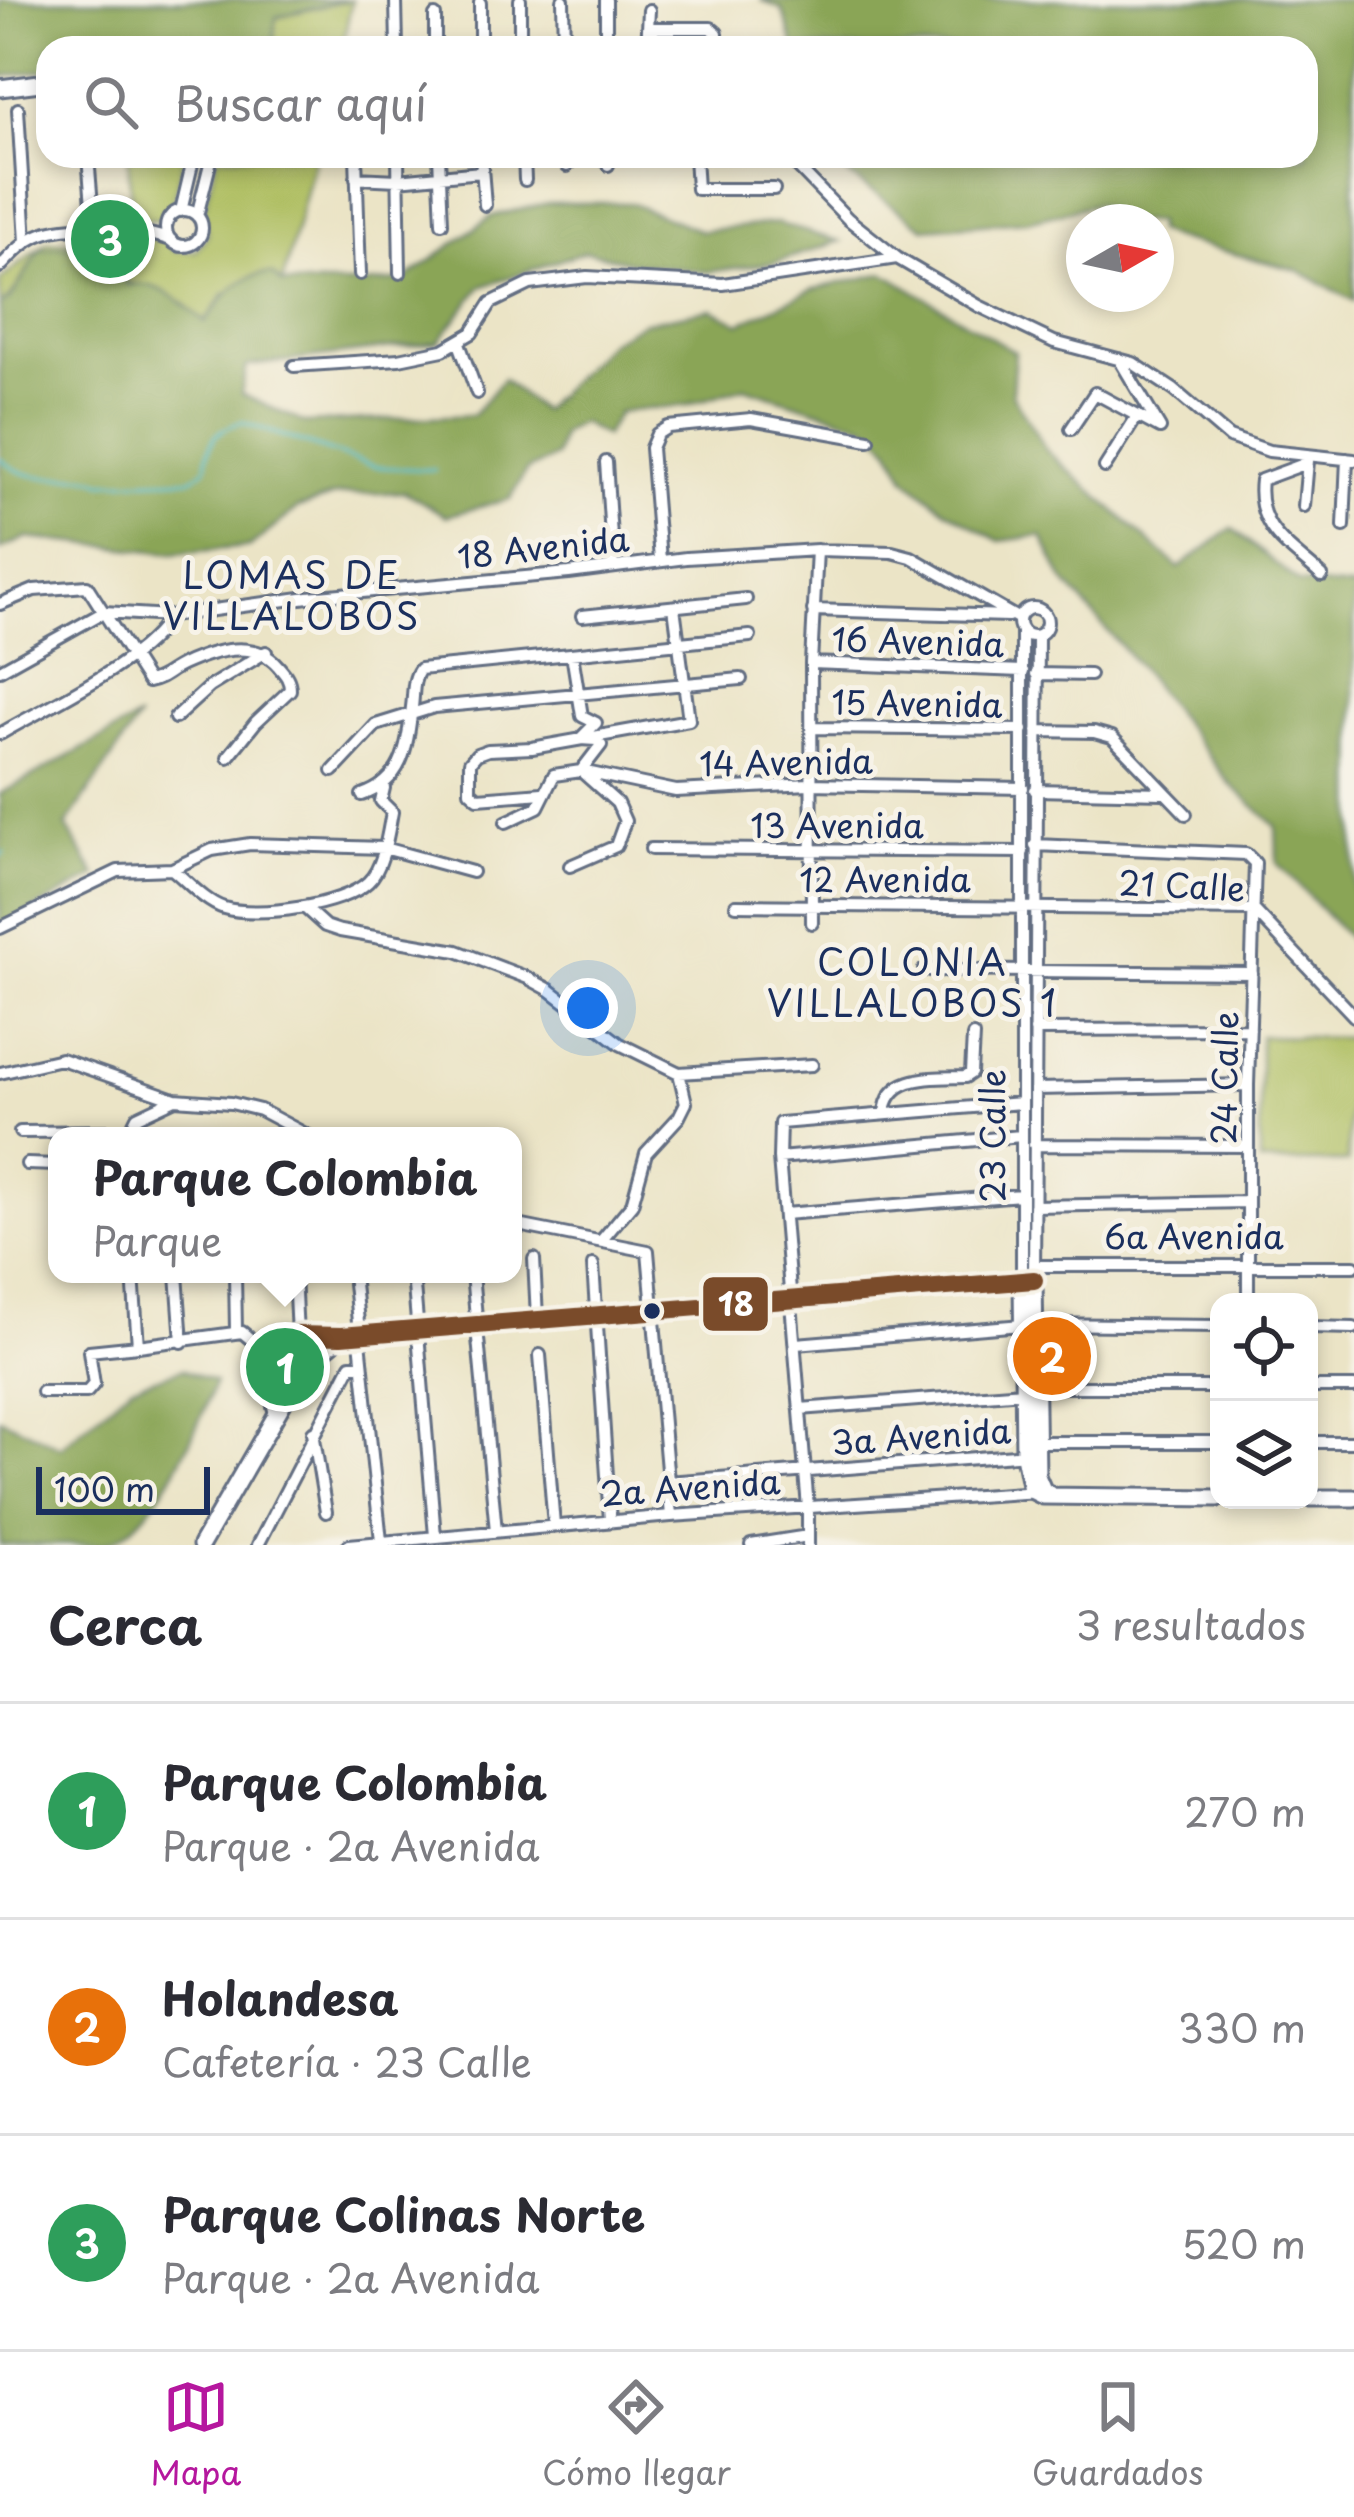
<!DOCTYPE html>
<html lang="es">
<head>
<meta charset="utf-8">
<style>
	body { margin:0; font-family:"Playpen Sans",sans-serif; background:#f2f2f3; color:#2b2b33 }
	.controls { position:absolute; right:36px; bottom:36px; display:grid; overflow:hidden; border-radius:24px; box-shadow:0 6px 18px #0003 }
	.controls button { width:108px; height:108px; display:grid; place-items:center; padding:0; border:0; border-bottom:3px solid #e1e1e2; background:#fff; color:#2b2b33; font:60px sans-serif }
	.compass { position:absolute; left:1066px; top:204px; width:108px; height:108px; border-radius:50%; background:#fff; box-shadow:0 6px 18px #0003; rotate:81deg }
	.scale { position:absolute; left:36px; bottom:30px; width:174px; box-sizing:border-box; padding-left:12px; border:6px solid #1b2f5e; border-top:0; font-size:33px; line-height:42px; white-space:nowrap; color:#1b2f5e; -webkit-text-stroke:9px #f7f3e8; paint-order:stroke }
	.you { position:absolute; left:588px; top:1008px; width:42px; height:42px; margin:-30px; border:9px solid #fff; border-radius:50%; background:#1a73e8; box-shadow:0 0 0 18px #1a73e833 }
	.badge { display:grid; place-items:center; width:78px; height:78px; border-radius:50%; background:#b5179e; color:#fff; font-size:39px; font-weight:700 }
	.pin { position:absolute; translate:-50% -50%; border:6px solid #fff; box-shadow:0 3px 12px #0006 }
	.popup { position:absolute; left:48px; top:1127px; width:474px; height:156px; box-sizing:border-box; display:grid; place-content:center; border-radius:24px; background:#fff; filter:drop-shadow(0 3px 9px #0005); font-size:39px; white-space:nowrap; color:#7c7c81 }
	.popup b { font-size:45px; color:#2b2b33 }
	.popup::after { content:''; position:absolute; left:50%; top:100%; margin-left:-24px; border:24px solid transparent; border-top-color:#fff }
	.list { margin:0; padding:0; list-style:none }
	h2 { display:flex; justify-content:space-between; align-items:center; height:156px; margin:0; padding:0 48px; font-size:51px }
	h2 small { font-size:39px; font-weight:400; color:#7c7c81 }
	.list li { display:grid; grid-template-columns:78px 1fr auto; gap:36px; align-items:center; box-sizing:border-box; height:216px; padding:0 48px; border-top:3px solid #e1e1e2 }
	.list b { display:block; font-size:45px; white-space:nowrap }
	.list p { margin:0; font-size:39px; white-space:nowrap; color:#7c7c81 }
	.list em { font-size:39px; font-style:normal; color:#7c7c81 }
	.icon { flex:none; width:66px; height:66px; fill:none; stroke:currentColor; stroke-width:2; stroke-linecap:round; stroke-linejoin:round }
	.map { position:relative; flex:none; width:1354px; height:1545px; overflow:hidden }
	.search { position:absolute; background:#fff; box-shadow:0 6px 18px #0003; left:36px; right:36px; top:36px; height:132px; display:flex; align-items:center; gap:30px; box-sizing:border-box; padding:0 42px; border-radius:36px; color:#7c7c81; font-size:45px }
	.sheet { height:804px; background:#fff }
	nav { display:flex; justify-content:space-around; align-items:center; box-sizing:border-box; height:168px; border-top:3px solid #e1e1e2; background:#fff; font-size:33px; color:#7c7c81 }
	nav a { display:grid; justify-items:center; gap:6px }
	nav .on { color:#b5179e }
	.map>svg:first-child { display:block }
	.green { fill:#aebe61; stroke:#647660; stroke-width:3 }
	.forest { fill:#8aa557; stroke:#526a5a; stroke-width:3 }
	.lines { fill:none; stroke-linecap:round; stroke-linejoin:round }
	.stream { stroke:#4ab9c2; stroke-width:3 }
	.street-casing { stroke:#646e82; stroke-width:16 }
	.secondary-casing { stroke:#646e82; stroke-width:21 }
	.street { stroke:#fff; stroke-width:10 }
	.secondary { stroke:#fff; stroke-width:15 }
	.bus-1-casing { stroke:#f7f3e8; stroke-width:27 }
	.bus-1 { stroke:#7a4b2a; stroke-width:18 }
	.bus-dot { fill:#1b2f5e; stroke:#f7f3e8; stroke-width:4.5 }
	.labels { text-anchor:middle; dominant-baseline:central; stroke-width:10; stroke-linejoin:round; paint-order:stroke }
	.street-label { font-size:33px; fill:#1b2f5e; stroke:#f7f3e8 }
	.neighbourhood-label { font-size:36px; letter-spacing:3px; fill:#1b2f5e; stroke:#f7f3e8 }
	.line-badge { stroke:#f7f3e8; stroke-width:4.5 }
	.badge-label { font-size:33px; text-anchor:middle; font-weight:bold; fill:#fff }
</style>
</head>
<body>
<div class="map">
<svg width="1354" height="1545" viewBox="0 0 1354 1545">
	<rect width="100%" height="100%" fill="#f7f3e8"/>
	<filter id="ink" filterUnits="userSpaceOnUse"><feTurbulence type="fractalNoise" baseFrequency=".00833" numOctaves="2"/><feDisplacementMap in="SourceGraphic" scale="24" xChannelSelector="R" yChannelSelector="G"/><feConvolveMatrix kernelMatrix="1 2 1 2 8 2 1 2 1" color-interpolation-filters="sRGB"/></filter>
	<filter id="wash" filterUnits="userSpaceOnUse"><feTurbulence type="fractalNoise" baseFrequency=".004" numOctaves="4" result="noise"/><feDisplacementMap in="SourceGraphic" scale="48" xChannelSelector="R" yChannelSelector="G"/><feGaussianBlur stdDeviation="2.7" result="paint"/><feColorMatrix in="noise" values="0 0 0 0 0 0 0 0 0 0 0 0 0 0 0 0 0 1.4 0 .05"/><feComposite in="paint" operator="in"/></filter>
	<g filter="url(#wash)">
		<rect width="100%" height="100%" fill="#ebe4c6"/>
		<path class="green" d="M352 0 342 48H273L275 17Z
			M128 156H184L172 207 161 220H132Z
			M217 156H315L282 284 224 294 205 323 184 303 40 250 10 298 0 305V280L47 242 163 239 174 251H196L208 234 204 211Z
			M1260 1036 1350 1038 1348 1162H1260Z"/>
		<path class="forest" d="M0 0H346L276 17 273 48C245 48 222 30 197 48H48V70L0 77Z
			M760 0H1354V301L1297 270 1169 237 1156 231V222H1135L1096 204 1027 221 924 228 846 173 839 156H1306V48H795L782 9Z
			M548 203H630L701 231 776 223 840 241 774 263 707 272 629 262 586 251 481 287 438 342 247 366 241 394 305 423 473 415 503 379 541 411 609 342 644 322 712 309 740 323 814 289 885 273 1015 352 1012 394 1047 451 1179 568 1232 528 1299 583 1354 588V944L1277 863 1276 826 1230 784 1139 667 1064 581 1042 536 999 541 943 508 906 478 891 449 866 425 744 387 687 405 619 412 605 436 580 422 561 434 555 457 526 471 510 499 446 516 405 492 337 495 298 508 250 547 173 553 26 538 0 550V305L11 298 40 250C76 240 109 255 128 285 158 280 184 303 205 322 223 297 240 271 273 274L282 284H366L404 280 492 216Z
			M139 718 66 826 96 876 0 928V794Z
			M182 1369 215 1382C197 1429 155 1533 102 1544 71 1545 32 1545 0 1545V1418L61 1447 131 1386Z"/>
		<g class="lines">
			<path class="stream" d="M0 459C41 493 73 466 103 482L192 479 206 468C208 440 215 430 242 422L376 467 435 470
				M0 856 4 852"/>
		</g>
	</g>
	<g filter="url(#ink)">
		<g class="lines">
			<g class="street-casing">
				<path id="street" d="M396 0 397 48
					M520 0V48
					M563 0 564 48
					M606 0V48
					M480 3V48
					M435 16V48
					M648 28H711L717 33V48
					M647 48 649 10
					M18 109 26 242
					M88 156 94 230
					M356 156 360 274
					M398 156 400 273
					M439 156 442 223
					M481 156 485 205
					M524 156 525 180
					M567 156V166
					M608 156V165
					M695 156 697 189H774
					M787 156 848 219 897 258 979 306 1054 342 1133 363 1174 390 1229 437 1269 451 1354 460
					M356 178 398 180 481 172
					M166 228a18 18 0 1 1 36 0a18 18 0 1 1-36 0Z
					M181 211 194 156
					M197 216 212 156
					M0 267C11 256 22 243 37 236 68 221 140 229 171 240
					M459 343 477 393
					M1119 359 1160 428
					M294 366 399 359 443 350 472 333 491 303 530 284 587 277 723 284 897 258
					M1071 429 1095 393 1160 428
					M606 462 613 567
					M1307 463 1261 480C1255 529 1289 546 1322 576
					M1105 467 1136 418
					M1304 506 1308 461
					M1344 526 1347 459
					M660 560 651 448 657 434 668 427 751 419 869 440
					M0 604 34 590 87 586 148 682C162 680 169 671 182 665 212 651 254 638 278 666 285 674 290 679 290 690L256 722 228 757
					M1019 622a14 14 0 1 1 28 0a14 14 0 1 1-28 0Z
					M813 610 1008 616
					M582 616 746 599
					M1022 631V1281
					M811 663 1023 671
					M0 670 104 612 170 616 308 597 569 573 686 558 817 550 892 552 911 557 1019 619
					M1036 674 1090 675
					M175 718 209 687 266 652
					M811 728 1023 730
					M1037 731 1094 732 1112 737 1186 814
					M0 734C45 707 147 661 170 616
					M333 771 376 725 434 707 741 679
					M1035 790 1163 793
					M542 793 478 798 470 791V762L477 754 488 750 532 748 689 720 674 607
					M362 795C404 781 407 746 412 707 414 693 412 680 420 669L750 636
					M506 822 538 807 554 775 581 771 676 791 809 784 1023 788
					M1035 845 1246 854 1255 863 1248 1085V1302
					M651 849 1023 852
					M570 866 616 846 625 821 617 803 581 771 601 745 596 740 580 739 596 723 582 716 572 654
					M172 869C187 881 205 902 224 908 257 918 343 906 368 882 384 867 388 833 392 812L381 801 384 788
					M736 905 1254 910 1354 1016
					M305 908 325 926 340 931 457 951 528 978 550 990 620 1044 679 1073 812 1065
					M812 923 811 663 817 550
					M0 928 118 871 172 869 212 850 250 844 384 848 472 872
					M924 970 1252 973
					M1035 1030 1250 1029
					M0 1073 61 1059 175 1099 231 1103 260 1110 309 1136
					M1035 1089 1248 1085
					M885 1114C887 1073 935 1078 965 1077L971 1073 973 1036
					M20 1132 128 1131
					M128 1135 137 1117 175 1099
					M1034 1145 1248 1146
					M779 1158 1021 1136
					M27 1164 57 1165
					M1034 1206 1248 1202
					M784 1214 1021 1195
					M513 1224 648 1251 671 1516
					M601 1241 632 1204 646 1153 679 1117 686 1103 679 1073
					M534 1259 537 1318
					M593 1265 610 1521
					M1034 1266H1354
					M177 1274 182 1342
					M235 1274 236 1330
					M294 1274 297 1335
					M353 1274 381 1541
					M413 1274 435 1536
					M472 1274 496 1531
					M1034 1280 1038 635
					M1309 1327 1354 1328
					M796 1344 1035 1324 1219 1326
					M138 1346 242 1332 260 1347 275 1415
					M260 1347 297 1335 341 1336
					M540 1355 554 1526
					M1036 1387H1219
					M1309 1387H1354
					M42 1392H87L94 1384 89 1351 138 1346 133 1274
					M800 1409 1024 1392
					M313 1432 326 1512
					M1030 1442H1219
					M1309 1442H1354
					M667 1482 1028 1454
					M258 1545 351 1365H361
					M349 1545 671 1516 1039 1492
					M751 1545 808 1536
					M808 1545V1508L779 1158 780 1123 1021 1103"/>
			</g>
			<g class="secondary-casing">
				<path id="secondary" d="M0 88 48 82
					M1022 1281 1024 1455 1031 1490 1043 1496 1219 1498
					M1309 1498H1354
					M201 1545 304 1367 341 1336 1022 1281 1034 1280 1037 1476 1043 1490 1052 1496"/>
			</g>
			<use href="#street" class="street"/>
			<use href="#secondary" class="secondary"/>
			<g class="bus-1-casing">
				<path id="bus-1" d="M260 1347 297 1335 341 1336 1034 1280"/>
			</g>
			<use href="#bus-1" class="bus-1"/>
		</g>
	</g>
	<circle class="bus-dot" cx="652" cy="1311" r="10"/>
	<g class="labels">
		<g class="street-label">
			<text transform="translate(543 546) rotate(-6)">18 Avenida</text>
			<text transform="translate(918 640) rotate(2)">16 Avenida</text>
			<text transform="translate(917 702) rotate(1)">15 Avenida</text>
			<text transform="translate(786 761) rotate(-1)">14 Avenida</text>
			<text x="837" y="824">13 Avenida</text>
			<text x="885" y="878">12 Avenida</text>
			<text transform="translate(1182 884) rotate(3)">21 Calle</text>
			<text transform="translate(1223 1078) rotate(-89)">24 Calle</text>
			<text transform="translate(991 1136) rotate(-90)">23 Calle</text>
			<text x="1194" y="1235">6a Avenida</text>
			<text transform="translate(921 1435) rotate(-4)">3a Avenida</text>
			<text transform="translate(690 1486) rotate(-4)">2a Avenida</text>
		</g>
		<g class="neighbourhood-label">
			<text x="292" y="574">LOMAS DE<tspan x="292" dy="41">VILLALOBOS</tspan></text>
			<text x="913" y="961">COLONIA<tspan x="913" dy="41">VILLALOBOS 1</tspan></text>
		</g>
	</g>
	<rect class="line-badge" x="701" y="1275" width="69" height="58" rx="12" fill="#7a4b2a"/>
	<g class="badge-label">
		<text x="736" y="1316">18</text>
	</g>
</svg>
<div class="controls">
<button><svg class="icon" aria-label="locate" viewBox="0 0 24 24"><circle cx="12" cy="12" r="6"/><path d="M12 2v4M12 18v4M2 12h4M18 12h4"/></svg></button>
<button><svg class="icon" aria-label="layers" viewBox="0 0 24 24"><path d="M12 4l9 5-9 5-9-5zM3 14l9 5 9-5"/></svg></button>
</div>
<svg class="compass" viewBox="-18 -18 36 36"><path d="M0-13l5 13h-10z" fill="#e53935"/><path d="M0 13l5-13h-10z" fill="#7c7c81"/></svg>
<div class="scale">100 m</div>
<div class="you"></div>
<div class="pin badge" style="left:285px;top:1367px;background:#2e9e5b">1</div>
<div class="popup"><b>Parque Colombia</b>Parque</div>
<div class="pin badge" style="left:1052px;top:1356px;background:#e8710a">2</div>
<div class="pin badge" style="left:110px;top:239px;background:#2e9e5b">3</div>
<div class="search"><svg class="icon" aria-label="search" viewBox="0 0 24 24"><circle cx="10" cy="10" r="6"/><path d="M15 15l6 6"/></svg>Buscar aquí</div>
</div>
<section class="sheet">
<h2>Cerca<small>3 resultados</small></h2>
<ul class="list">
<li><span class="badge" style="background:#2e9e5b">1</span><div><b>Parque Colombia</b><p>Parque · 2a Avenida</p></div><em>270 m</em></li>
<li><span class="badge" style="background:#e8710a">2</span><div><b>Holandesa</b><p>Cafetería · 23 Calle</p></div><em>330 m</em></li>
<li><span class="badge" style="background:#2e9e5b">3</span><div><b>Parque Colinas Norte</b><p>Parque · 2a Avenida</p></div><em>520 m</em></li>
</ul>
</section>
<nav>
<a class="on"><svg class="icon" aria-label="map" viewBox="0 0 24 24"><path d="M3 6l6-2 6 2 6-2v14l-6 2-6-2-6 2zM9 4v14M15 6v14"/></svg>Mapa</a>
<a><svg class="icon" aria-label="directions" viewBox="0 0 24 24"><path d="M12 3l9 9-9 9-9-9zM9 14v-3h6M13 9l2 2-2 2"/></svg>Cómo llegar</a>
<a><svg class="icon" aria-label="saved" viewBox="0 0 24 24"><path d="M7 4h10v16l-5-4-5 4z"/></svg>Guardados</a>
</nav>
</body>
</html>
